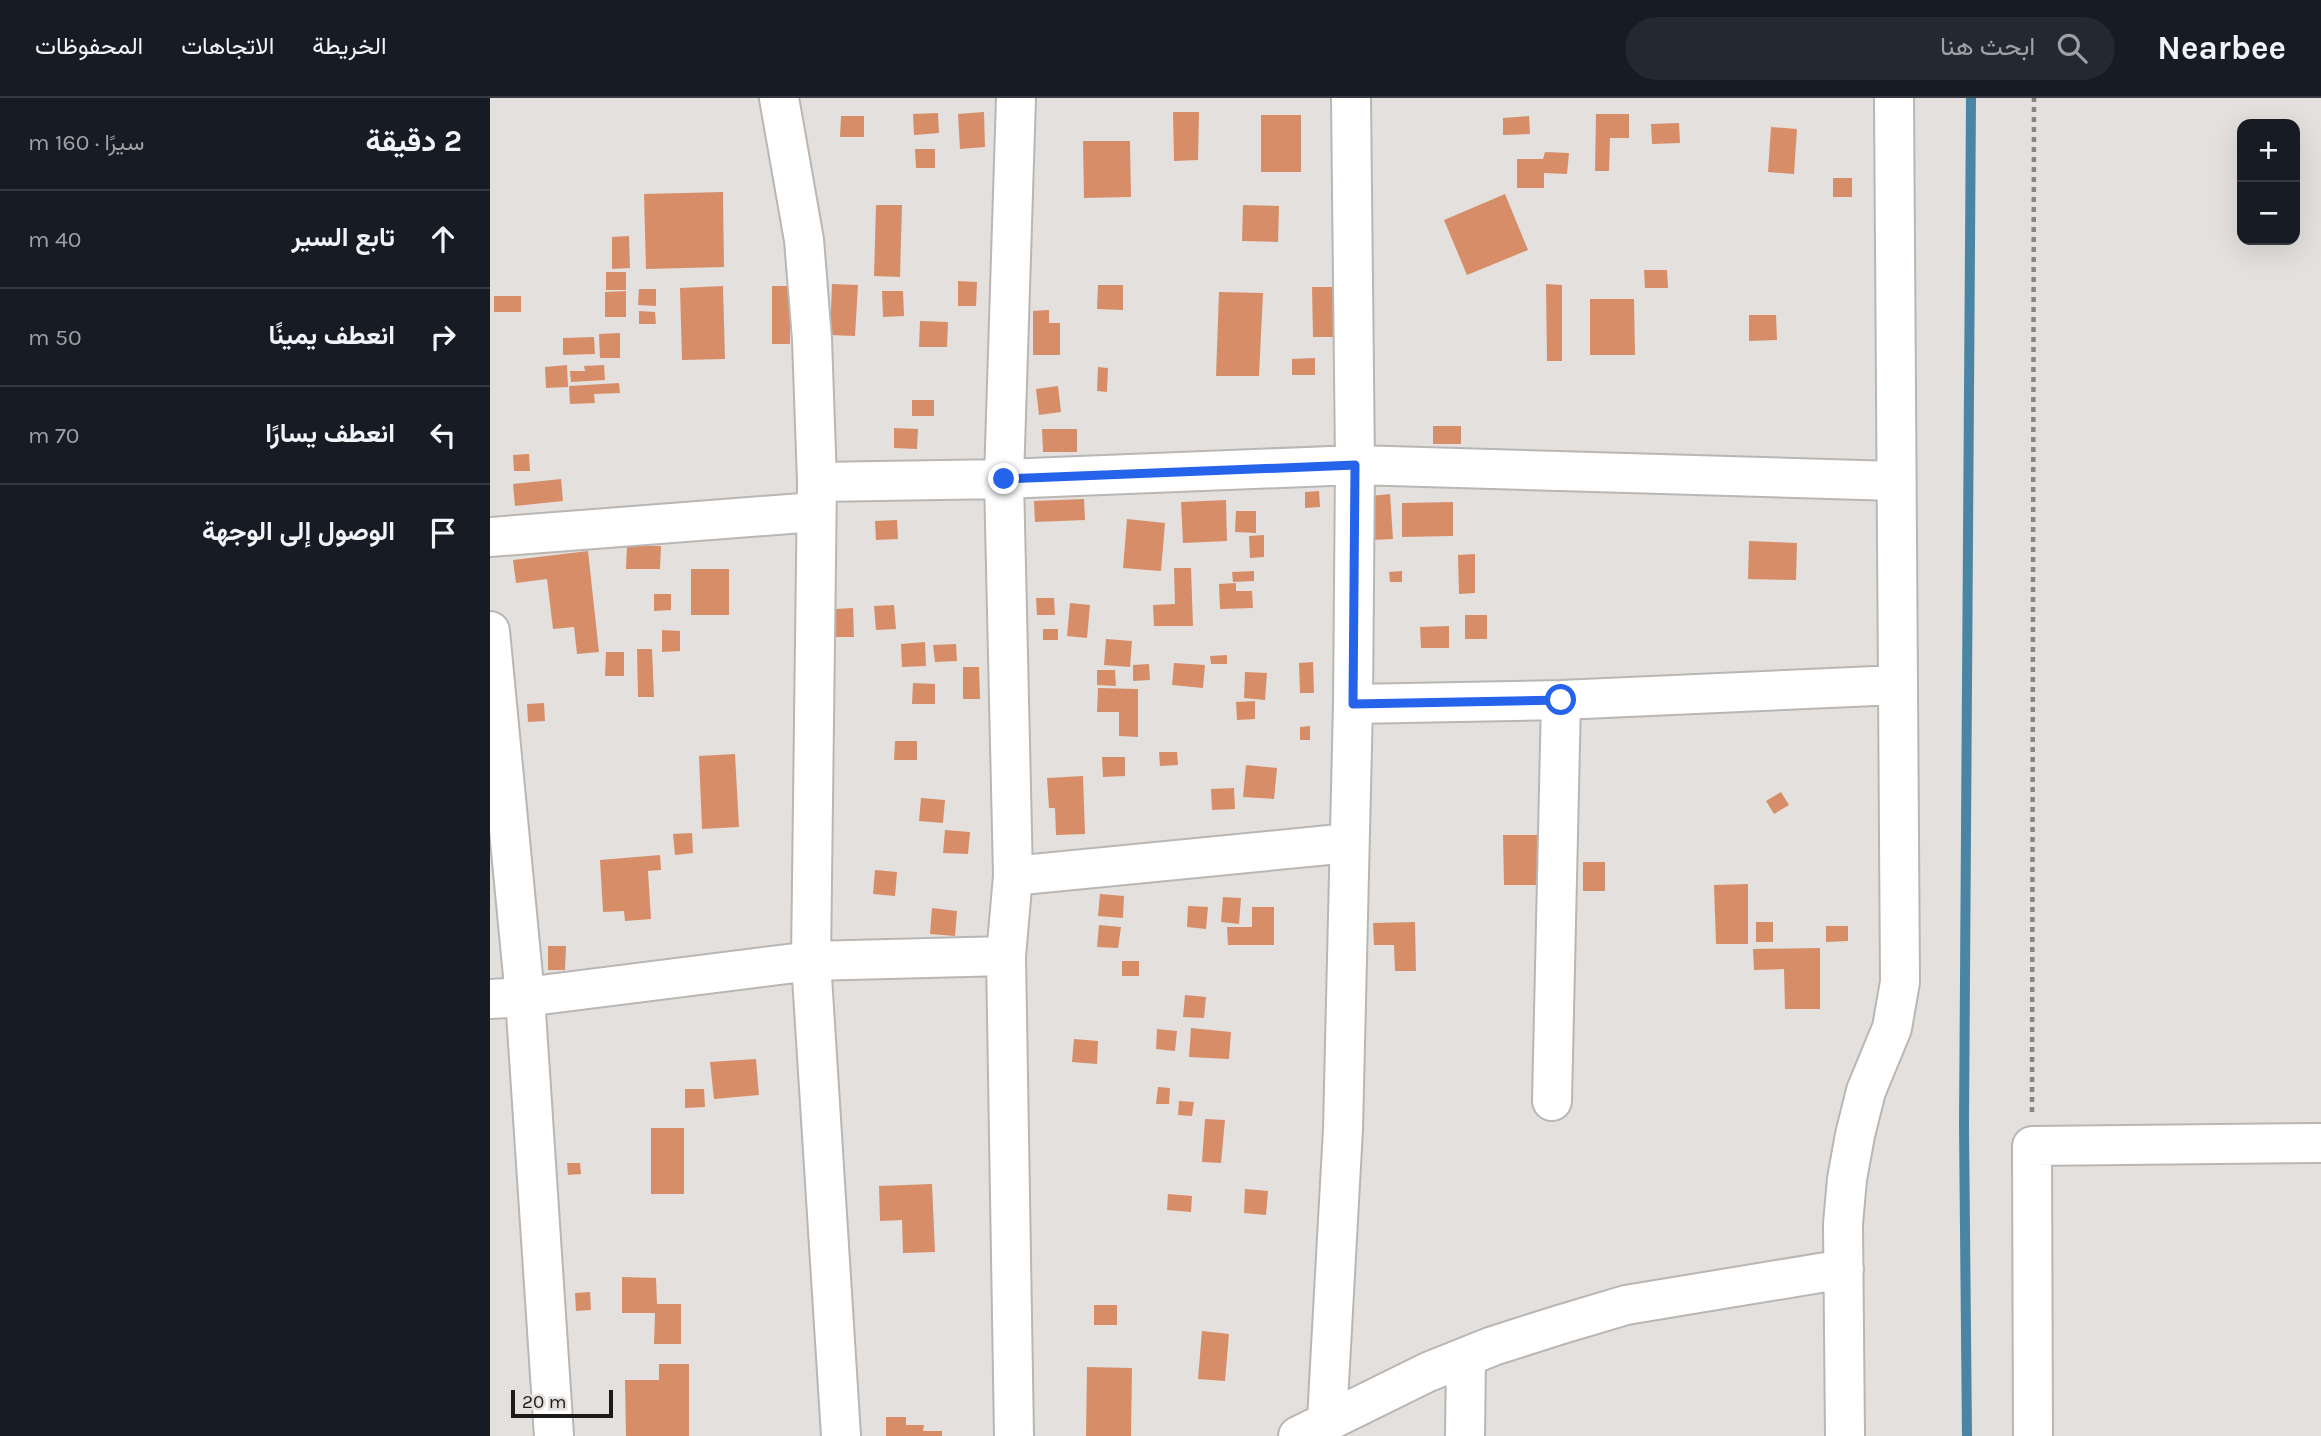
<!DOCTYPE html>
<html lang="ar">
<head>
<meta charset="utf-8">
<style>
	body { margin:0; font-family:Karla,Vazirmatn,sans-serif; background:#242831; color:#f1f3f6; direction:rtl }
	.controls { position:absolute; right:21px; top:21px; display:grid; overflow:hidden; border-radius:14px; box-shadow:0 7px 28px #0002 }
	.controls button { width:63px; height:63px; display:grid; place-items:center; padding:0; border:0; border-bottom:2px solid #363941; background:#171b24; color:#f1f3f6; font:35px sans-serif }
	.scale { position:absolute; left:21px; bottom:18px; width:102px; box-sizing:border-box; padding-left:7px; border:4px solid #1c1b1a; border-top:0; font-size:19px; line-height:24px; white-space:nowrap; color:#1c1b1a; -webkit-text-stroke:5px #e4e0dd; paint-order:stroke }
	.stop { position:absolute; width:21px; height:21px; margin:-16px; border:5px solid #2563eb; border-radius:50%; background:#fff }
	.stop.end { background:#2563eb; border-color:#fff; box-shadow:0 2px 7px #0008 }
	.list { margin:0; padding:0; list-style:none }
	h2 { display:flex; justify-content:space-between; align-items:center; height:91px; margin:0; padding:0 28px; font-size:30px }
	h2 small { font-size:23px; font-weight:400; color:#9ea1a6 }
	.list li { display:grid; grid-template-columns:46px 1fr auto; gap:21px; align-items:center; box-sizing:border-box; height:98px; padding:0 28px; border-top:2px solid #363941 }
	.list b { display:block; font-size:26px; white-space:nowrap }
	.list em { font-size:23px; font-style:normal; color:#9ea1a6 }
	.icon { flex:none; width:38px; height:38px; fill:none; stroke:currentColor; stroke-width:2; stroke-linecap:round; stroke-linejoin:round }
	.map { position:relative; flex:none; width:1831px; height:1338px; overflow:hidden; direction:ltr }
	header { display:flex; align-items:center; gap:42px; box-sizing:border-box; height:98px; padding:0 35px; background:#171b24; border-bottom:2px solid #363941 }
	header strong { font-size:33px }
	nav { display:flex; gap:38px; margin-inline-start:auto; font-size:24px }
	.search { width:490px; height:63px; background:#242831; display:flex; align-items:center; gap:18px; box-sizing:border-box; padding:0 24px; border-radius:38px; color:#9ea1a6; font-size:26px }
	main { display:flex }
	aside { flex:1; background:#171b24 }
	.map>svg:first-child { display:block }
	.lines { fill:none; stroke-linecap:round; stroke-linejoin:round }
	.stream { stroke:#4a86a4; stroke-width:10 }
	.building { fill:#d78e68 }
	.minor-casing { stroke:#b9b6b3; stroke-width:42 }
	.path { stroke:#888583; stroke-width:4.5; stroke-dasharray:5 5; stroke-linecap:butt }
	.minor { stroke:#fff; stroke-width:38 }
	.route { stroke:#2563eb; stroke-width:9 }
</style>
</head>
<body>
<header>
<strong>Nearbee</strong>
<div class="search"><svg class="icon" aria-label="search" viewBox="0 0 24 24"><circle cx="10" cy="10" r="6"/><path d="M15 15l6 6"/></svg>ابحث هنا</div>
<nav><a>الخريطة</a><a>الاتجاهات</a><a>المحفوظات</a></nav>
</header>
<main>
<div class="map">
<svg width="1831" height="1338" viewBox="0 0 1831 1338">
	<rect width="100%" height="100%" fill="#e4e0dd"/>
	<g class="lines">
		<path class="stream" d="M1477 1338 1474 1027 1481 0"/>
	</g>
	<path class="building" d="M494 14 495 49 470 51 468 16Z
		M683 14H709L708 62 684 63Z
		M448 15 449 35 424 37 423 16Z
		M1106 16H1139V40H1120L1119 73H1105Z
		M771 17H811V74H771Z
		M351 18H374V39H350Z
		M1039 18 1040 36 1013 37V20Z
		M1189 25 1190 45 1162 46 1161 26Z
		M1281 29 1307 31 1304 76 1278 74Z
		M593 43H640L641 99 594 100Z
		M425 51H445V70H426Z
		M1055 54 1079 55 1077 76 1054 75V90H1027V61H1053Z
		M1343 80H1362V99H1343Z
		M233 94 234 169 156 171 154 96Z
		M1015 96 1038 152 977 177 954 122Z
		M386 107H412L410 179 384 178Z
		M753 107 789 108 788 144 752 143Z
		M139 138 140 170 122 171V139Z
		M1154 172H1177L1178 190H1155Z
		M116 174H136V192H116Z
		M468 183 487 184 486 208H468Z
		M342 186 368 187 365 238 340 237Z
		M1056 186 1072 187V263H1057Z
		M608 187H633V212L607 211Z
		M233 188 235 261 192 262 190 190Z
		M282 188H300V246H282Z
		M822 189H848V239H823Z
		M149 191H166V208L148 207Z
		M136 193V219H115V194Z
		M392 193H413L414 218 393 219Z
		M729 194 773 195 769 278H726Z
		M4 198H31V214H4Z
		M1100 201H1144L1145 257H1100Z
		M559 212V225H570V257H543V213Z
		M149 213 165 214 166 226H149Z
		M1259 217H1286L1287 242 1259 243Z
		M430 223 458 224 457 249H429Z
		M130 235V260H110L109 236Z
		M104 239 105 256 73 257V240Z
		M825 260V277H802V261Z
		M77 267 78 289 56 290 55 269Z
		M114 267 115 282 81 284 80 273H95L94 268Z
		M608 269 618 270 617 294 607 293Z
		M129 285 130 295 104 296 105 305 80 306 79 288Z
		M568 288 571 314 549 317 546 291Z
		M422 302H444V318H422Z
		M943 328H971V346H943Z
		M404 330 428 331 427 351 404 350Z
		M552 331H587V354H553Z
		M39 356 40 373H24L23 357Z
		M71 381 73 403 25 408 23 386Z
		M829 393 830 409 815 410V394Z
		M900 396 903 441 882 442 880 398Z
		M594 401 595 422 545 424 544 403Z
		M736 402 737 443 693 445 691 404Z
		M963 404V438L912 439V405Z
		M746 413H766V435L745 434Z
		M637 421 675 425 671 473 633 470Z
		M407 422 408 441 386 442 385 423Z
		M774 437V459L760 460 759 438Z
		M1259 443 1307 445 1306 482 1258 481Z
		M137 448H171L170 471H136Z
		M98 453 109 554 87 556 84 529 63 531 57 481 26 485 23 462Z
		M985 456V495L969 496 968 457Z
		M684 470H701L703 528H664L663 507 685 506Z
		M201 471H239V517H201Z
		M764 473V483L743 484 742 474Z
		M912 473V484H900L899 474Z
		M746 485V493H762L763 510 730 511 729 486Z
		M164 496H181V512L164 513Z
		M546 500H564L565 517H547Z
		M580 505 600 507 597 540 577 538Z
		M404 507 406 531 386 532 384 508Z
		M363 510 364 539H346L345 511Z
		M975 517H997V541H975Z
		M959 528V550H931L930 529Z
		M553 531H568V542H553Z
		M172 532 190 533V553L172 554Z
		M616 541 642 543 640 569 614 567Z
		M435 544 436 568 412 569 411 546Z
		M466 546 467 563 445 564 443 547Z
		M147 551H162L164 599H148Z
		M116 554H134V578H115Z
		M737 557V566H721L720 558Z
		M823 564 824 595H810L809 565Z
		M684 565 715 567 713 590 682 587Z
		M659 566 660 582 643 583V567Z
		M473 569H489L490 601H473Z
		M607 572H625L626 588 607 587Z
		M755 574 777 575 775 602 754 600Z
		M423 585 445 586V606H422Z
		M608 590 648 591V639L629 638V614H607Z
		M765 603V621L747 622 746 604Z
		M54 605 55 623 38 624 37 606Z
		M820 628V642H810V629Z
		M405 643H427V662H404Z
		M669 654H687L688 667 670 668Z
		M245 656 249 729 212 731 209 658Z
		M612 659H635V678L613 679Z
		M756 667 787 670 784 701 753 699Z
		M593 678 595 736 566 737 565 710H559L557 680Z
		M744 690 745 711 722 712 721 691Z
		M1291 694 1299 707 1284 716 1276 703Z
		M431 700 455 702 453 725 429 723Z
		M455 732 480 734 478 756 453 755Z
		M202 735 203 755 185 757 183 736Z
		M1013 737H1056L1057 787H1014Z
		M170 757 171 772 158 773 161 821 135 823 134 813 113 814 110 762Z
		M1093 764H1115V793H1093Z
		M385 772 407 774 405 798 383 796Z
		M1258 786V846H1226L1224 787Z
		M610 796 634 798 633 820 608 818Z
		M733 799 751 800 749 826 731 824Z
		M698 808 718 809 716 831 697 829Z
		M762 809H784V847H738L737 829H762Z
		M442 810 467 813 465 838 440 836Z
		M925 824 926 873H905L904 847H884L883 825Z
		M1266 824H1283V844H1266Z
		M609 827 631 829 628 850 607 849Z
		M1336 828H1358V843L1336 844Z
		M58 848H76L75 872H58Z
		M1330 850V911H1295L1294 871 1264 872 1263 851Z
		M632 863H649V878H632Z
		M695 897 716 899 714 920 693 919Z
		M701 930 741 934 739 961 699 959Z
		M667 931 687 933 685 953 666 951Z
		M584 941 608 943 607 966 582 964Z
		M266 961 269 997 224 1001 220 964Z
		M668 989 680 990 679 1006H666Z
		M195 991H214L215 1009 195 1010Z
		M689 1003 704 1004 702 1018 688 1017Z
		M715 1021 735 1022 731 1065 712 1064Z
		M161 1030H194V1096H161Z
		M77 1065H90L91 1076 78 1077Z
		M442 1086 445 1154 413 1155 412 1122 390 1123 389 1088Z
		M755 1091 778 1093 776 1117 754 1115Z
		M678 1096 702 1098 701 1114 677 1112Z
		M132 1179 166 1180 167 1206H191V1246H164L165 1215H132Z
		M100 1194 101 1212 86 1213 85 1195Z
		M604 1207H627V1227H604Z
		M712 1233 739 1236 735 1283 708 1281Z
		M169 1266H199V1338H136L135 1282H169Z
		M597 1269 642 1270 641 1338H596Z
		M396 1319H416V1327H434L433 1333H452V1338H396Z"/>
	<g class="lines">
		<g class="minor-casing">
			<path id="minor" d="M289 0 314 142 322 241 327 384 321 863 351 1338
				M327 384 514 381 865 367 1406 383
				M0 439 325 414
				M0 533 35 899 64 1338
				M863 606 1071 602 1408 587
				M523 778 859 745
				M0 901 35 899 321 863 516 858
				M1062 1003 1071 602
				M837 1322 853 1031 863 606 865 367 861 0
				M524 1338 516 858 523 778 514 381 526 0
				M808 1338 938 1274 1003 1248 1069 1227 1136 1207 1354 1171
				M975 1338 976 1259
				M1355 1338 1353 1126 1357 1081 1365 1037 1376 993 1402 930 1410 884 1404 0
				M1543 1338 1542 1048 1831 1045"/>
		</g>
		<path class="path" d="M1542 1014 1544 0"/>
		<use href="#minor" class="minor"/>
	</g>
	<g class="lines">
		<path class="route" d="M514 381 865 367 863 606 1071 602"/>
	</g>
</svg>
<div class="controls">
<button>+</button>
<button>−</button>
</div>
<div class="scale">20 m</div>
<div class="stop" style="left:1071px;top:602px"></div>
<div class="stop end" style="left:514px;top:381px"></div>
</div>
<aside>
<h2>2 دقيقة<small>سيرًا · 160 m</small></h2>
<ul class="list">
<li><svg class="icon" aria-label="ahead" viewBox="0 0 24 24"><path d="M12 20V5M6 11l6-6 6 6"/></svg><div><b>تابع السير</b></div><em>40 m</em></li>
<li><svg class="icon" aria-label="right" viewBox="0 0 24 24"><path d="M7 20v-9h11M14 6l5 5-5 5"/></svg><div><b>انعطف يمينًا</b></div><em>50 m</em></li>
<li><svg class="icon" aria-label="left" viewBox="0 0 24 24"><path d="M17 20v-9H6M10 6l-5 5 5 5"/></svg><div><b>انعطف يسارًا</b></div><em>70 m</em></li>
<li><svg class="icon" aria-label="arrive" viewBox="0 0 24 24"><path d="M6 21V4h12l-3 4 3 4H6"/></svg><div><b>الوصول إلى الوجهة</b></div></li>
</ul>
</aside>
</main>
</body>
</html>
